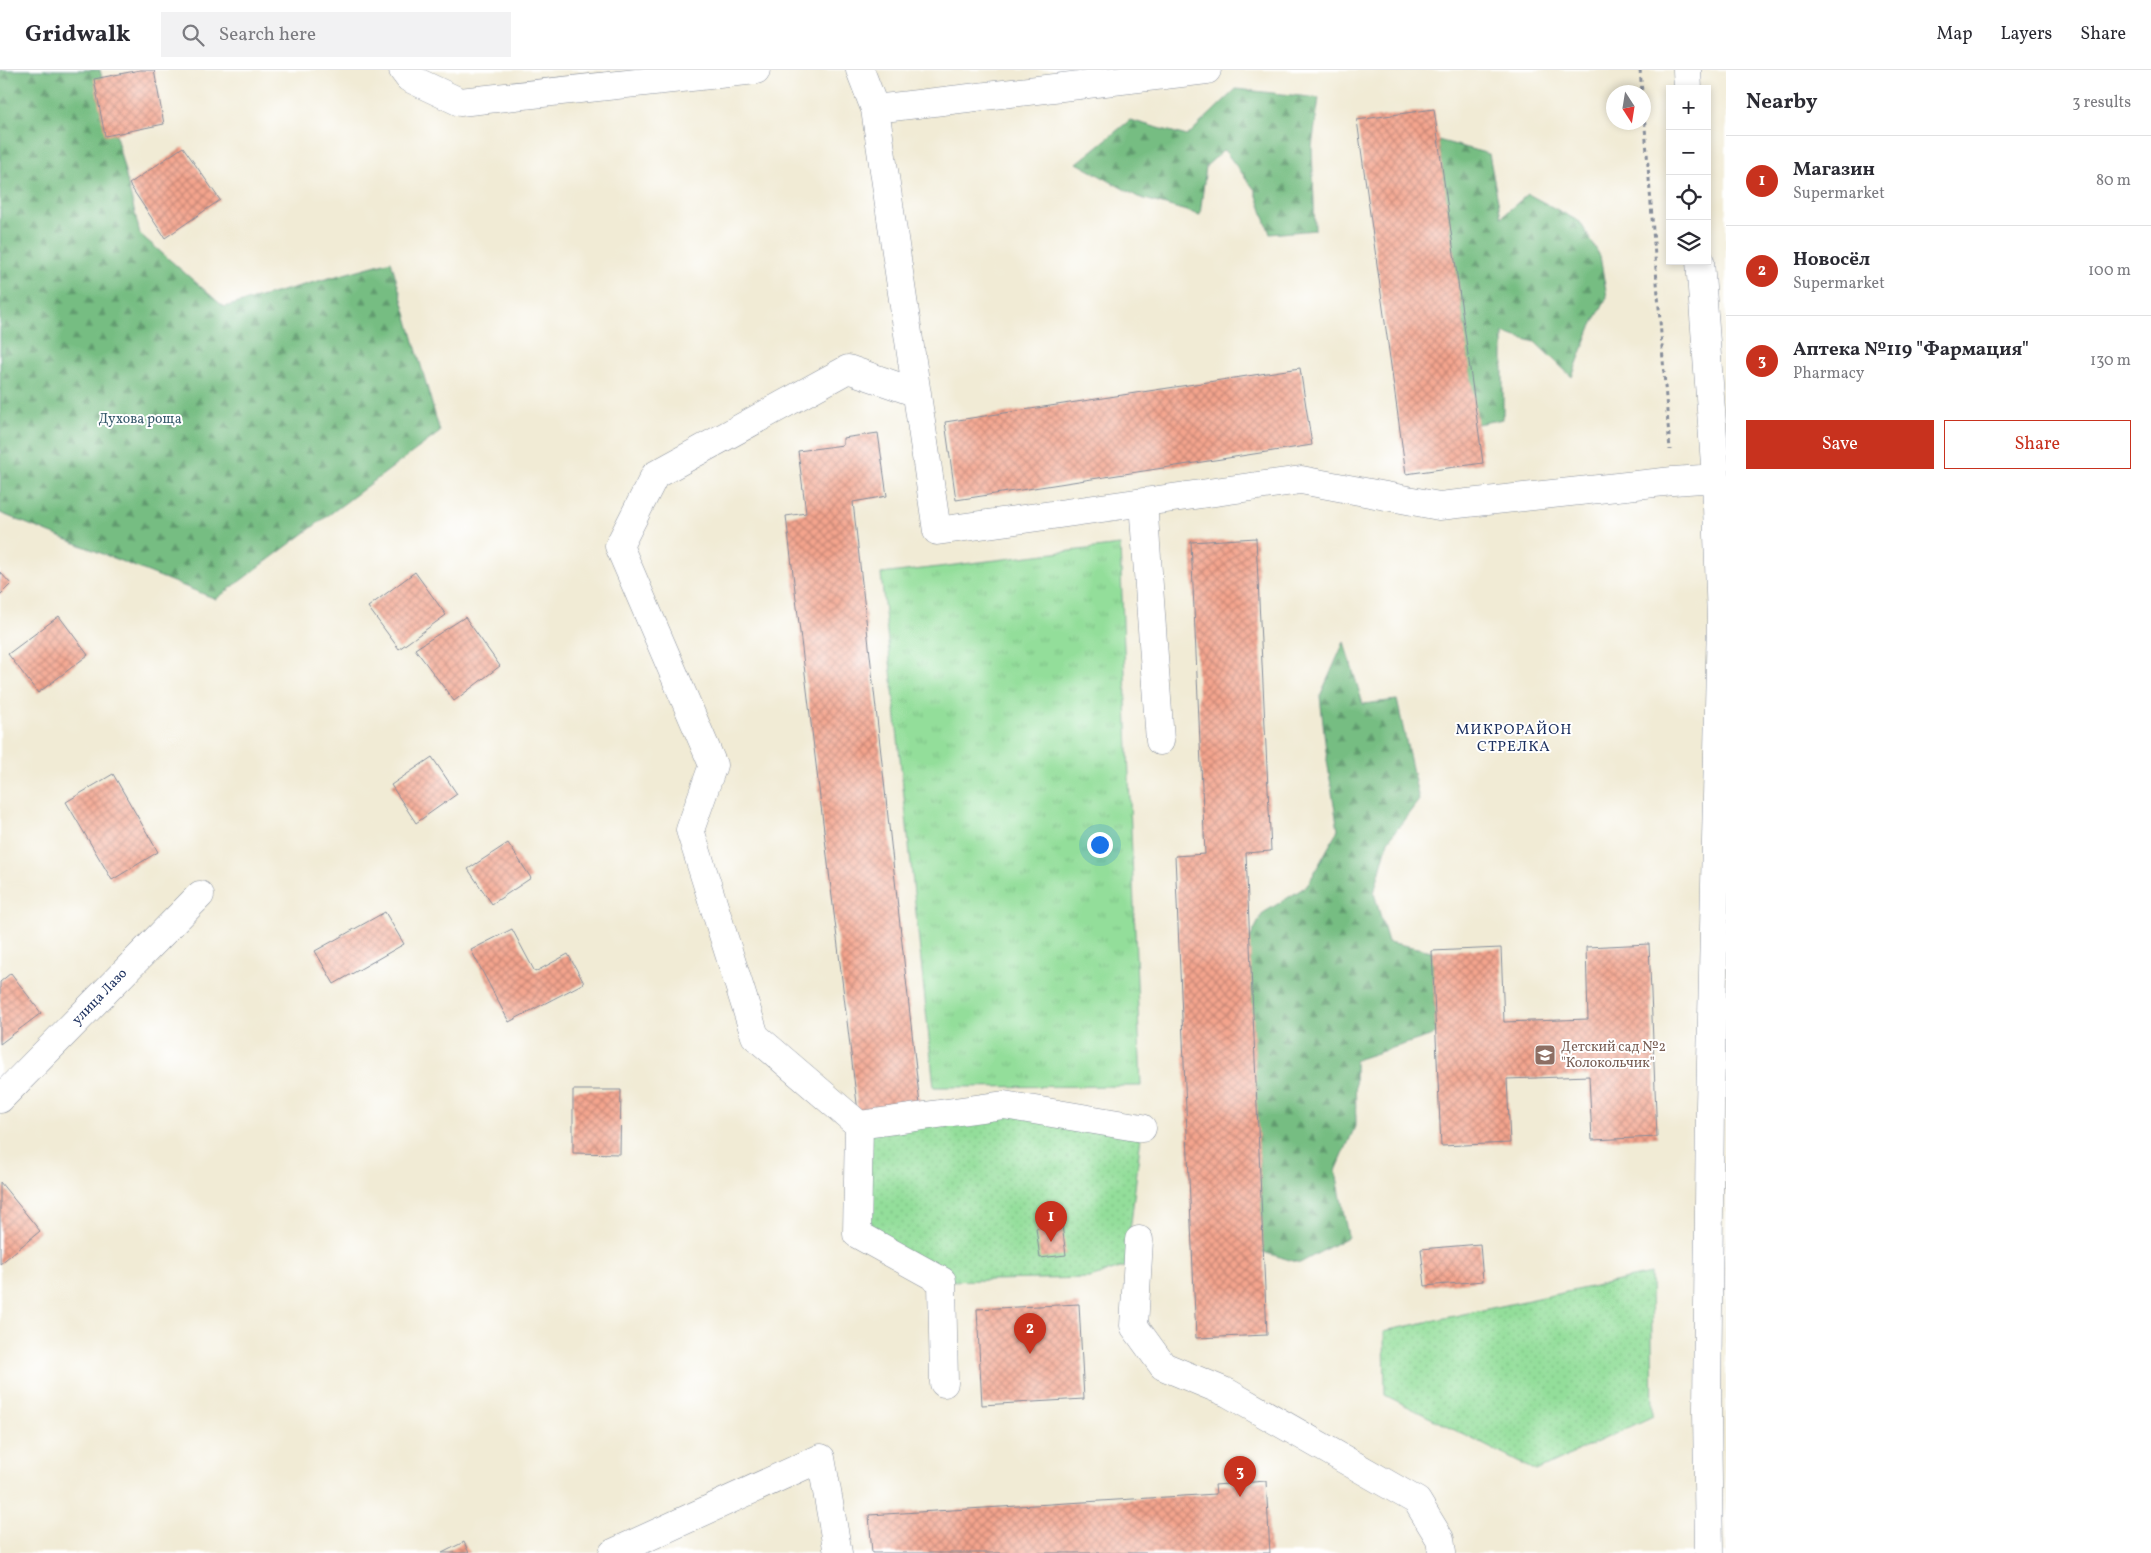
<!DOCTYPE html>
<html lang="en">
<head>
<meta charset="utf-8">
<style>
	body { margin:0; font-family:Vollkorn,serif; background:#f2f2f3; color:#2b2b33 }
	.controls { position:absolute; right:15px; top:15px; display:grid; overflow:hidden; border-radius:0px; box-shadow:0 2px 8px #0003 }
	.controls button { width:45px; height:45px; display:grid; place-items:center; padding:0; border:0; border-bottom:1px solid #e1e1e2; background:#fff; color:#2b2b33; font:25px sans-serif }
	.compass { position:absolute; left:1606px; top:15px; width:45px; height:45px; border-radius:50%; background:#fff; box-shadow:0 2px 8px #0003; rotate:168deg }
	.you { position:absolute; left:1099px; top:774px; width:18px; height:18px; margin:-12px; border:4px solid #fff; border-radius:50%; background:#1a73e8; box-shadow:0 0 0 8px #1a73e833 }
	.badge { display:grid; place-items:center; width:32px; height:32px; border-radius:50%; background:#c8321e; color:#fff; font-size:16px; font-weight:700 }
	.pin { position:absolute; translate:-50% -41px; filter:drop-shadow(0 1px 2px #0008) }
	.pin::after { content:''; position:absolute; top:26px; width:18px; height:15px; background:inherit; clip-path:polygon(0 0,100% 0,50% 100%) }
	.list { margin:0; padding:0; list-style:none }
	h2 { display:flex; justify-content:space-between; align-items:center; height:65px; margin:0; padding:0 20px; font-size:21px }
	h2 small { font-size:16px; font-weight:400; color:#7c7c81 }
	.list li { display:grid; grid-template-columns:32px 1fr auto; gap:15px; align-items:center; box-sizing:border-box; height:90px; padding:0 20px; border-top:1px solid #e1e1e2 }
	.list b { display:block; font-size:19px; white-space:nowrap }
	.list p { margin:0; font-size:16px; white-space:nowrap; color:#7c7c81 }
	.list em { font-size:16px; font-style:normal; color:#7c7c81 }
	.actions { display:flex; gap:10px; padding:15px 20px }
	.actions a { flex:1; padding:11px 0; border:1px solid #c8321e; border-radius:0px; text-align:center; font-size:18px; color:#c8321e }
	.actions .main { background:#c8321e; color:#fff }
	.icon { flex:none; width:28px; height:28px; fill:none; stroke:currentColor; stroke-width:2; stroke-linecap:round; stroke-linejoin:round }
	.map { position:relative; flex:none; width:1726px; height:1483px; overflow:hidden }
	header { display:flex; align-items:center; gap:30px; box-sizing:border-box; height:70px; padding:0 25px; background:#fff; border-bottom:1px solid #e1e1e2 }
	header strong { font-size:24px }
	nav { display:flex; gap:28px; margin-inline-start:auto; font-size:18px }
	.search { width:350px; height:45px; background:#f2f2f3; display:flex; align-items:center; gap:12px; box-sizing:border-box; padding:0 18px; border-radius:0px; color:#7c7c81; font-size:19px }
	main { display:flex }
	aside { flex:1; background:#fff }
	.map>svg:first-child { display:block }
	.grass { fill:url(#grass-dots); stroke:#57867c }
	.forest { fill:url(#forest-firs); stroke:#487670 }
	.park { fill:url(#park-tufts); stroke:#57867c }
	.building { fill:url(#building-cross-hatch) }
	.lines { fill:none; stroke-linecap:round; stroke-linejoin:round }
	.minor-casing { stroke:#868d9a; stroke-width:29 }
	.path { stroke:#868d9a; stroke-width:3; stroke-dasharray:4 4; stroke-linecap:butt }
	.minor { stroke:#fff; stroke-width:28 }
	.labels { text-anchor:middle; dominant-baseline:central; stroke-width:4; stroke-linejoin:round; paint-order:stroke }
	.park-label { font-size:14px; fill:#395b6d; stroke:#fff }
	.street-label { font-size:14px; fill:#1b2f5e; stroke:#fff }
	.education-label { font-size:14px; fill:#785e54; stroke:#fff; text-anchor:start }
	.neighbourhood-label { font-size:15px; letter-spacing:1px; fill:#1b2f5e; stroke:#fff }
</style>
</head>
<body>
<header>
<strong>Gridwalk</strong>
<div class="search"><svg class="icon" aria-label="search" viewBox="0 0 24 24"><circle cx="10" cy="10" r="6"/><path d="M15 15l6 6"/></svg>Search here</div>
<nav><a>Map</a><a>Layers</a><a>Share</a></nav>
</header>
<main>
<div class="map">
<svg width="1726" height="1483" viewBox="0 0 1726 1483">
	<defs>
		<pattern id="grass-dots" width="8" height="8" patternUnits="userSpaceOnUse" patternTransform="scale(1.25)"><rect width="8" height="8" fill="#93de9a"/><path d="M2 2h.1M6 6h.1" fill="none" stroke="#7ebf87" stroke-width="1.8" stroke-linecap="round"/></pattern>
		<pattern id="forest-firs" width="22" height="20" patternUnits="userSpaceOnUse" patternTransform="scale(1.25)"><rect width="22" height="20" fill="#76bd82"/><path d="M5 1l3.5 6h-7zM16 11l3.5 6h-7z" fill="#609a6e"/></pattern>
		<pattern id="park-tufts" width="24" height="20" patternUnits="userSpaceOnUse" patternTransform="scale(1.25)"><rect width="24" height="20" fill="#93de9a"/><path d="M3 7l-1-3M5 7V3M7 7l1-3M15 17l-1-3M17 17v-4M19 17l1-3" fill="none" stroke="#7ebf87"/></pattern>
		<pattern id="building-cross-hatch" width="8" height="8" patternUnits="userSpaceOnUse" patternTransform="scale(1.25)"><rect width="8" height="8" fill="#f4a48d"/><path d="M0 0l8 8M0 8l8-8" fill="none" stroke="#c58676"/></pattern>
	</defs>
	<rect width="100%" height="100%" fill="#fff"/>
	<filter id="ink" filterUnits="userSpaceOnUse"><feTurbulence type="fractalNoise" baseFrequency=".02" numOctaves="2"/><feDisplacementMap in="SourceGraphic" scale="10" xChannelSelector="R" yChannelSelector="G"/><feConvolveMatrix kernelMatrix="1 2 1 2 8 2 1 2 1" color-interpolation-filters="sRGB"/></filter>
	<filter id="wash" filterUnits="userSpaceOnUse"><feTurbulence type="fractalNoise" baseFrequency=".0096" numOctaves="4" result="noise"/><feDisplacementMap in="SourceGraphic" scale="20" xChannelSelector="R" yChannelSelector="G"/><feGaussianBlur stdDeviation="1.12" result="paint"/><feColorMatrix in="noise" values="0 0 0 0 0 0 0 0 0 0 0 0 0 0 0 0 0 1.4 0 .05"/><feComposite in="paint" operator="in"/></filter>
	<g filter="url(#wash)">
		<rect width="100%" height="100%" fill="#f1ebd5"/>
		<path class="grass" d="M1004 1035 1142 1058 1126 1196 1090 1208 942 1211 857 1164 859 1055Z
			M1651 1204 1653 1346 1536 1401 1385 1325 1384 1261Z"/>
		<path class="forest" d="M0 0H100L140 164 224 237 391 191 440 362 216 529 0 443Z
			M1236 19 1319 28 1312 77 1315 160 1270 164 1255 120 1224 80 1206 96 1200 145 1138 127 1077 93 1130 50 1187 66Z
			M1438 70 1489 84 1501 147 1528 124 1580 152 1600 186 1607 227 1590 259 1572 307 1535 272 1503 263V349L1477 354Z
			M1344 572 1363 634 1397 630 1419 730 1388 771 1374 823 1388 872 1432 881 1436 964 1355 990 1356 1054 1336 1101 1348 1167 1300 1193 1263 1182 1249 870 1263 843 1307 816 1338 760 1327 690 1320 626Z"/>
		<path class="park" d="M1120 475 1141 1016 934 1017 881 504Z"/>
		<g id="blocks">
			<path class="building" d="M140 0H154L164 54 105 66 94 9Z
				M1434 39 1483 393 1406 404 1357 50Z
				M183 77 220 130 165 168 129 114Z
				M1300 298 1312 375 956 430 945 352Z
				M878 363 887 426 853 432 920 1035 858 1042 786 446 806 443 798 381 843 375V368Z
				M1256 468 1271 781 1246 783 1267 1265 1196 1268 1175 786 1205 784 1191 472Z
				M0 502 11 514 0 525Z
				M415 502 446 545 399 579 368 537Z
				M59 546 88 585 38 623 8 584Z
				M465 547 500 596 454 631 415 579Z
				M432 687 457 724 416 753 391 715Z
				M113 704 158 782 112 810 66 732Z
				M508 773 531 808 492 834 468 799Z
				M385 842 404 874 334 914 315 881Z
				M512 859 535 902 568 884 584 913 509 952 471 880Z
				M1649 874 1657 1067 1592 1070 1589 1006 1507 1009 1510 1073 1441 1076 1432 881 1501 878 1504 952 1588 949 1586 877Z
				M11 903 41 943 0 974V912Z
				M573 1020H621L620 1084 573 1083Z
				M0 1112 40 1161 0 1194Z
				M1062 1155 1066 1185 1040 1188 1036 1158Z
				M1480 1174 1483 1211 1425 1216 1421 1179Z
				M1079 1234 1084 1329 982 1335 977 1239Z
				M1266 1411 1270 1483H872L869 1445 1216 1424 1215 1415Z
				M464 1472 469 1483H442Z"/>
		</g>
	</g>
	<g filter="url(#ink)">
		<use href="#blocks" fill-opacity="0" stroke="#868d9a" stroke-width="1"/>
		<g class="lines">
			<g class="minor-casing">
				<path id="minor" d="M403 0 409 8 460 32 756 0
					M860 0 875 39 937 461 1301 410 1439 436 1673 411 1716 408
					M1687 0 1688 19
					M875 39 1207 0
					M1700 191 1716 408 1721 550 1710 1036 1707 1340 1709 1483
					M917 323 848 299 655 405 619 476 713 695 690 760 755 966 859 1055 1004 1035 1142 1058
					M1143 432 1160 671
					M0 1029 200 825
					M859 1055 857 1164 942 1211 944 1313
					M1139 1170 1134 1256 1163 1296 1228 1323 1417 1431 1440 1469 1442 1483
					M613 1483 821 1388 838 1483"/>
			</g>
			<path class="path" d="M1640 0 1642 22
				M1644 44 1670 380"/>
			<use href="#minor" class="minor"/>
		</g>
	</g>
	<defs>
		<g id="school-square" transform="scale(1.125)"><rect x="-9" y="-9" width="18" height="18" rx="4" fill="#8d6e63" stroke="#fff"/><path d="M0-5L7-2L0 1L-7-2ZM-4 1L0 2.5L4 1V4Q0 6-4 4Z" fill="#fff"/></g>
	</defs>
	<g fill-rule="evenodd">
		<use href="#school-square" x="1545" y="985"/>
	</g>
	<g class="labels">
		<g class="park-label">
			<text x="140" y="349">Духова роща</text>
		</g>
		<g class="street-label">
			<text transform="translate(100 927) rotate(-46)">улица Лазо</text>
		</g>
		<g class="education-label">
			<text x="1561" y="977">Детский сад №2<tspan x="1561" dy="16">"Колокольчик"</tspan></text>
		</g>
		<g class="neighbourhood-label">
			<text x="1514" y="660">МИКРОРАЙОН<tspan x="1514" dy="17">СТРЕЛКА</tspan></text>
		</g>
	</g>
</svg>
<div class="controls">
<button>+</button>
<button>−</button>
<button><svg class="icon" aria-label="locate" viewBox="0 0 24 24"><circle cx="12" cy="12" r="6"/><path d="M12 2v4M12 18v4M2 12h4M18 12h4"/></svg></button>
<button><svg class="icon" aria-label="layers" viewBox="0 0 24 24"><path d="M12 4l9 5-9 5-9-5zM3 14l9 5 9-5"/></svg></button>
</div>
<svg class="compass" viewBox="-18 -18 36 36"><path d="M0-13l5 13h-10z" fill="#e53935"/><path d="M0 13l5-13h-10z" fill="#7c7c81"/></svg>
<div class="you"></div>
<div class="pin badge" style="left:1051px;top:1172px">1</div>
<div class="pin badge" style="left:1030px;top:1284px">2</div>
<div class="pin badge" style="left:1240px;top:1427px">3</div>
</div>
<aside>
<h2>Nearby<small>3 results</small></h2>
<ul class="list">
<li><span class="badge">1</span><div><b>Магазин</b><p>Supermarket</p></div><em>80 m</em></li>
<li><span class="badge">2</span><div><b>Новосёл</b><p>Supermarket</p></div><em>100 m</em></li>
<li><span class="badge">3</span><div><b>Аптека №119 &quot;Фармация&quot;</b><p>Pharmacy</p></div><em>130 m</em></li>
</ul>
<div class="actions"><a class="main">Save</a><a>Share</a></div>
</aside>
</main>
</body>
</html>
